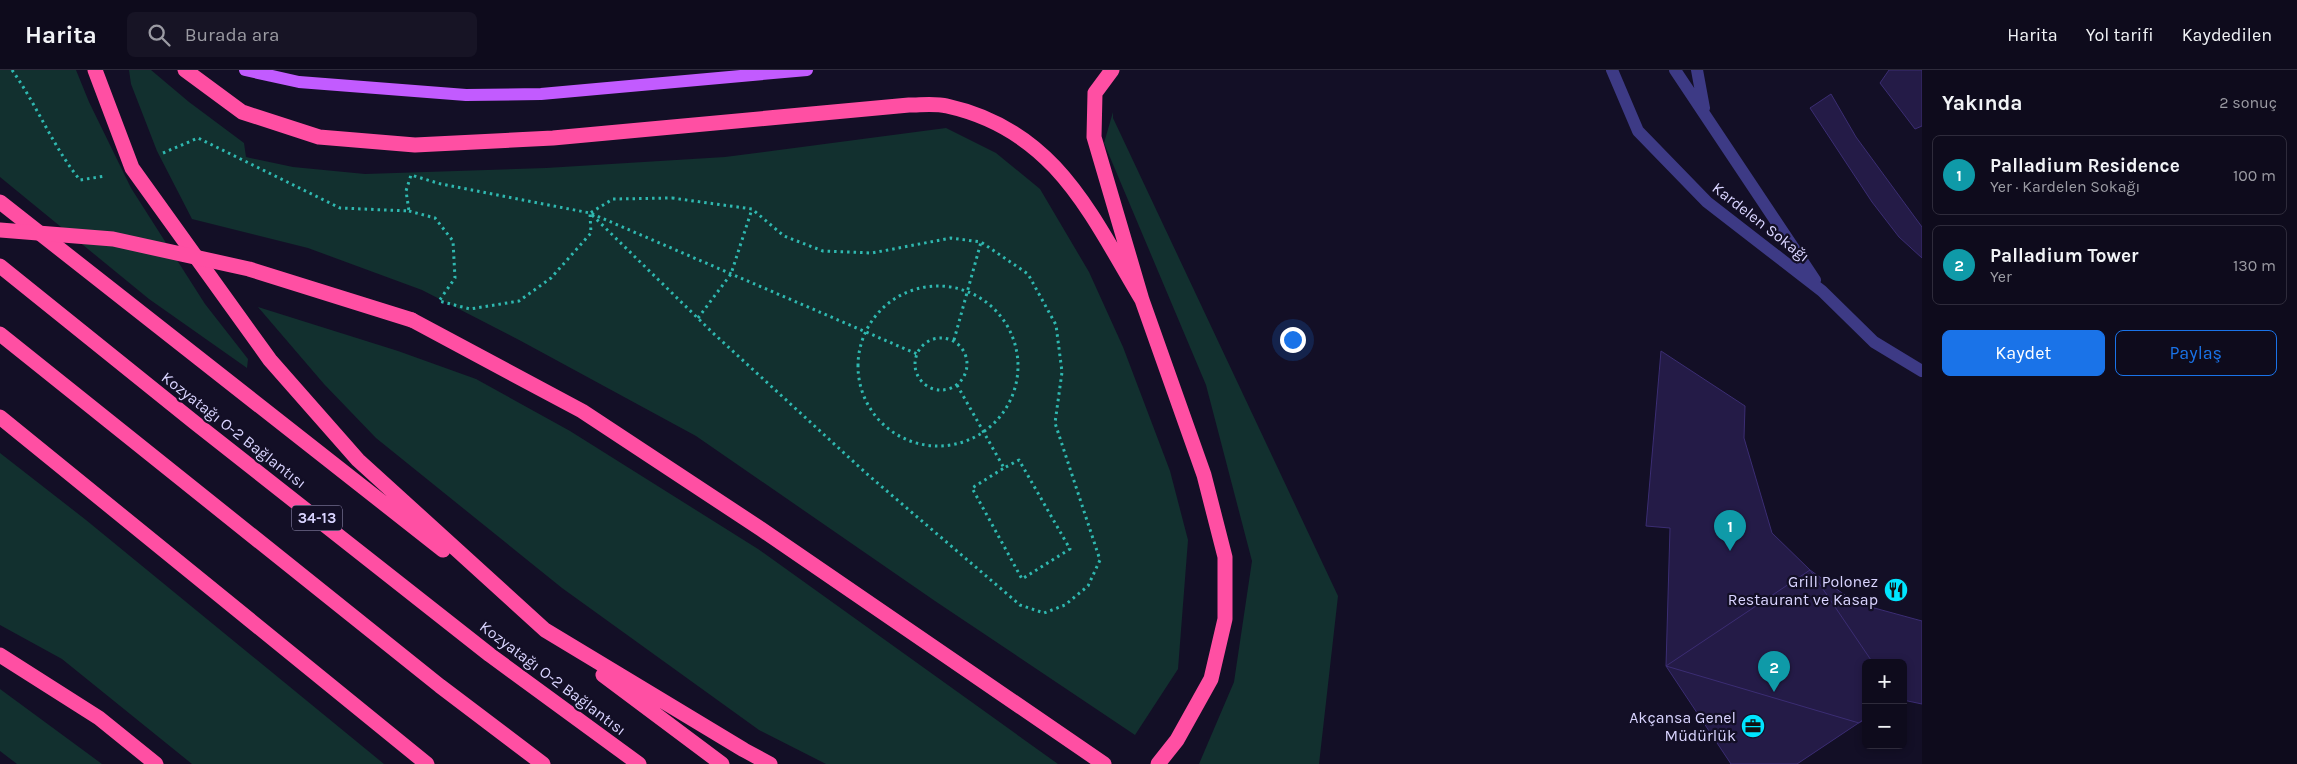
<!DOCTYPE html>
<html lang="tr">
<head>
<meta charset="utf-8">
<style>
	body { margin:0; font-family:Karla,sans-serif; background:#171425; color:#f1f3f6 }
	.controls { position:absolute; right:15px; bottom:15px; display:grid; overflow:hidden; border-radius:8px; box-shadow:0 2px 8px #0003 }
	.controls button { width:45px; height:45px; display:grid; place-items:center; padding:0; border:0; border-bottom:1px solid #2e2b3b; background:#0e0b1c; color:#f1f3f6; font:25px sans-serif }
	.you { position:absolute; left:1292px; top:269px; width:18px; height:18px; margin:-12px; border:4px solid #fff; border-radius:50%; background:#1a73e8; box-shadow:0 0 0 8px #1a73e833 }
	.badge { display:grid; place-items:center; width:32px; height:32px; border-radius:50%; background:#1a73e8; color:#fff; font-size:16px; font-weight:700 }
	.pin { position:absolute; translate:-50% -41px; filter:drop-shadow(0 1px 2px #0008) }
	.pin::after { content:''; position:absolute; top:26px; width:18px; height:15px; background:inherit; clip-path:polygon(0 0,100% 0,50% 100%) }
	.list { margin:0; padding:0; list-style:none }
	h2 { display:flex; justify-content:space-between; align-items:center; height:65px; margin:0; padding:0 20px; font-size:21px }
	h2 small { font-size:16px; font-weight:400; color:#9b9ba3 }
	.list li { display:grid; grid-template-columns:32px 1fr auto; gap:15px; align-items:center; box-sizing:border-box; height:80px; margin:0 10px 10px; padding:0 10px; border:1px solid #2e2b3b; border-radius:8px }
	.list b { display:block; font-size:19px; white-space:nowrap }
	.list p { margin:0; font-size:16px; white-space:nowrap; color:#9b9ba3 }
	.list em { font-size:16px; font-style:normal; color:#9b9ba3 }
	.actions { display:flex; gap:10px; padding:15px 20px }
	.actions a { flex:1; padding:11px 0; border:1px solid #1a73e8; border-radius:8px; text-align:center; font-size:18px; color:#1a73e8 }
	.actions .main { background:#1a73e8; color:#fff }
	.icon { flex:none; width:28px; height:28px; fill:none; stroke:currentColor; stroke-width:2; stroke-linecap:round; stroke-linejoin:round }
	.map { position:relative; flex:none; width:1922px; height:694px; overflow:hidden }
	header { display:flex; align-items:center; gap:30px; box-sizing:border-box; height:70px; padding:0 25px; background:#0e0b1c; border-bottom:1px solid #2e2b3b }
	header strong { font-size:24px }
	nav { display:flex; gap:28px; margin-inline-start:auto; font-size:18px }
	.search { width:350px; height:45px; background:#171425; display:flex; align-items:center; gap:12px; box-sizing:border-box; padding:0 18px; border-radius:8px; color:#9b9ba3; font-size:19px }
	main { display:flex }
	aside { flex:1; background:#0e0b1c }
	.map>svg:first-child { display:block }
	.green { fill:#12302f }
	.building { fill:#241b47; stroke:#3b2d73 }
	.lines { fill:none; stroke-linecap:round; stroke-linejoin:round }
	.path { stroke:#2fb8b0; stroke-width:3; stroke-dasharray:2.5 4; stroke-linecap:butt }
	.minor { stroke:#3d3a85; stroke-width:12 }
	.major { stroke:#c25bff; stroke-width:12 }
	.highway { stroke:#ff4fa3; stroke-width:15 }
	.highway-bridge { stroke:#ff4fa3; stroke-width:15 }
	.labels { text-anchor:middle; dominant-baseline:central; stroke-width:4.5; stroke-linejoin:round; paint-order:stroke }
	.shield { fill:#130f26; stroke:#9e99be; stroke-width:1 }
	.shield-label { font-size:15px; font-weight:bold; fill:#d9d4ff }
	.street-label { font-size:16px; fill:#d9d4ff; stroke:#130f26 }
	.poi-label { font-size:16px; fill:#d9d4ff; stroke:#130f26; text-anchor:end }
</style>
</head>
<body>
<header>
<strong>Harita</strong>
<div class="search"><svg class="icon" aria-label="search" viewBox="0 0 24 24"><circle cx="10" cy="10" r="6"/><path d="M15 15l6 6"/></svg>Burada ara</div>
<nav><a>Harita</a><a>Yol tarifi</a><a>Kaydedilen</a></nav>
</header>
<main>
<div class="map">
<svg width="1922" height="694" viewBox="0 0 1922 694">
	<rect width="100%" height="100%" fill="#130f26"/>
	<path class="green" d="M0 0H76L89 32 131 118 205 234 248 289 247 298 149 229 0 107Z
		M129 0H151L189 32 244 73 246 87 293 97 365 104 546 98 725 87 946 58 996 83 1040 119 1089 202 1123 277 1170 401 1188 470 1178 599 1135 665 935 531 696 366 521 271 422 220 308 178 192 149 157 81 131 14Z
		M1113 42V48L1338 526 1319 694H1199L1234 612 1252 491 1206 315 1104 73Z
		M258 237 398 281 476 309 570 361 758 479 1058 694H826L759 660 562 518 376 368 324 314Z
		M0 383 86 450 384 694H192L62 589 0 555Z
		M0 619 102 694H17L0 681Z"/>
	<path class="building" d="M1889 0H1922V56L1915 59 1880 13Z
		M1831 24 1856 67 1922 157V188L1899 167 1872 132 1810 38Z
		M1661 281 1745 336 1744 368 1772 463 1810 500 1856 533 1922 551V634L1903 630V593H1866V648L1859 653 1666 596 1670 458 1646 456Z
		M1810 500 1873 593H1866V648L1797 694H1731L1666 596Z"/>
	<g class="lines">
		<path class="path" d="M12 0C37 35 53 77 80 110L105 106
			M163 83 198 68 340 138 409 141 406 121 411 105 441 114 590 143 917 284
			M672 128 752 139 784 166 823 181 872 183 951 168 981 172 1028 204 1056 255 1062 302 1055 353 1100 490 1088 516 1065 535 1044 543 1020 535 867 404 713 263 590 143 613 129Z
			M409 141 435 148 453 171 455 208 439 231 470 239 519 231 551 208 591 163 590 144
			M858 296a80 80 0 1 1 160 0a80 80 0 1 1-160 0Z
			M698 248 731 204 752 139
			M915 294a26 26 0 1 1 52 0a26 26 0 1 1-52 0Z
			M954 270 981 172
			M957 315 1004 398 1019 390 1070 479 1022 509 972 418 1004 398"/>
		<path class="minor" d="M1612 0 1638 61 1707 132 1822 221 1874 272 1922 301
			M1675 0 1815 210
			M1697 0 1704 38"/>
		<path class="major" d="M245 0 299 12 466 25 541 24 807 0"/>
		<path class="highway" d="M95 0 132 98 270 290 358 390 545 560 744 680 770 694
			M185 0 242 42 319 67 415 75 553 68 909 35C921 35 935 33 947 36 1055 60 1090 143 1142 230
			M1112 0 1095 23 1094 67 1142 230 1204 405 1225 487V549L1211 609 1177 670 1158 694
			M0 132 443 480
			M0 196 194 352 490 585 639 694
			M412 250 582 341 761 459 1104 694
			M0 264 440 616 543 694
			M0 347 427 694
			M0 585 99 648 156 694
			M603 605 722 694"/>
		<path class="highway-bridge" d="M0 160 113 169 249 199 412 250"/>
	</g>
	<defs>
		<g id="restaurant-disc" transform="scale(1.25)"><circle r="9.5" fill="#00e5ff" stroke="#130f26"/><path d="M-5-6h1v4h1v-4h1v4h1v-4h1v5L-1.5 .5V6h-2V.5L-5-1ZM5-6V6H3V1.5H1.5Q1.5-4 5-6Z" fill="#111"/></g>
		<g id="office-disc" transform="scale(1.25)"><circle r="9.5" fill="#00e5ff" stroke="#130f26"/><path d="M-6-3h4V-5.5h4V-3h4V5H-6ZM-1-4.5V-3h2v-1.5ZM-6 0V1H6V0Z" fill="#111"/></g>
	</defs>
	<g fill-rule="evenodd">
		<use href="#restaurant-disc" x="1896" y="520"/>
		<use href="#office-disc" x="1753" y="656"/>
	</g>
	<g class="labels">
		<rect class="shield" x="292" y="435.5" width="50" height="25" rx="4"/>
		<g class="shield-label">
			<text x="317" y="448">34-13</text>
		</g>
		<g class="street-label">
			<text transform="translate(1761 152) rotate(38)">Kardelen Sokağı</text>
			<text transform="translate(234 360) rotate(38)">Kozyatağı O-2 Bağlantısı</text>
			<text transform="translate(553 608) rotate(37)">Kozyatağı O-2 Bağlantısı</text>
		</g>
		<g class="poi-label">
			<text x="1878" y="511">Grill Polonez<tspan x="1878" dy="18">Restaurant ve Kasap</tspan></text>
			<text x="1736" y="647">Akçansa Genel<tspan x="1736" dy="18">Müdürlük</tspan></text>
		</g>
	</g>
</svg>
<div class="controls">
<button>+</button>
<button>−</button>
</div>
<div class="you"></div>
<div class="pin badge" style="left:1730px;top:481px;background:#0f9aa8">1</div>
<div class="pin badge" style="left:1774px;top:622px;background:#0f9aa8">2</div>
</div>
<aside>
<h2>Yakında<small>2 sonuç</small></h2>
<ul class="list">
<li><span class="badge" style="background:#0f9aa8">1</span><div><b>Palladium Residence</b><p>Yer · Kardelen Sokağı</p></div><em>100 m</em></li>
<li><span class="badge" style="background:#0f9aa8">2</span><div><b>Palladium Tower</b><p>Yer</p></div><em>130 m</em></li>
</ul>
<div class="actions"><a class="main">Kaydet</a><a>Paylaş</a></div>
</aside>
</main>
</body>
</html>
